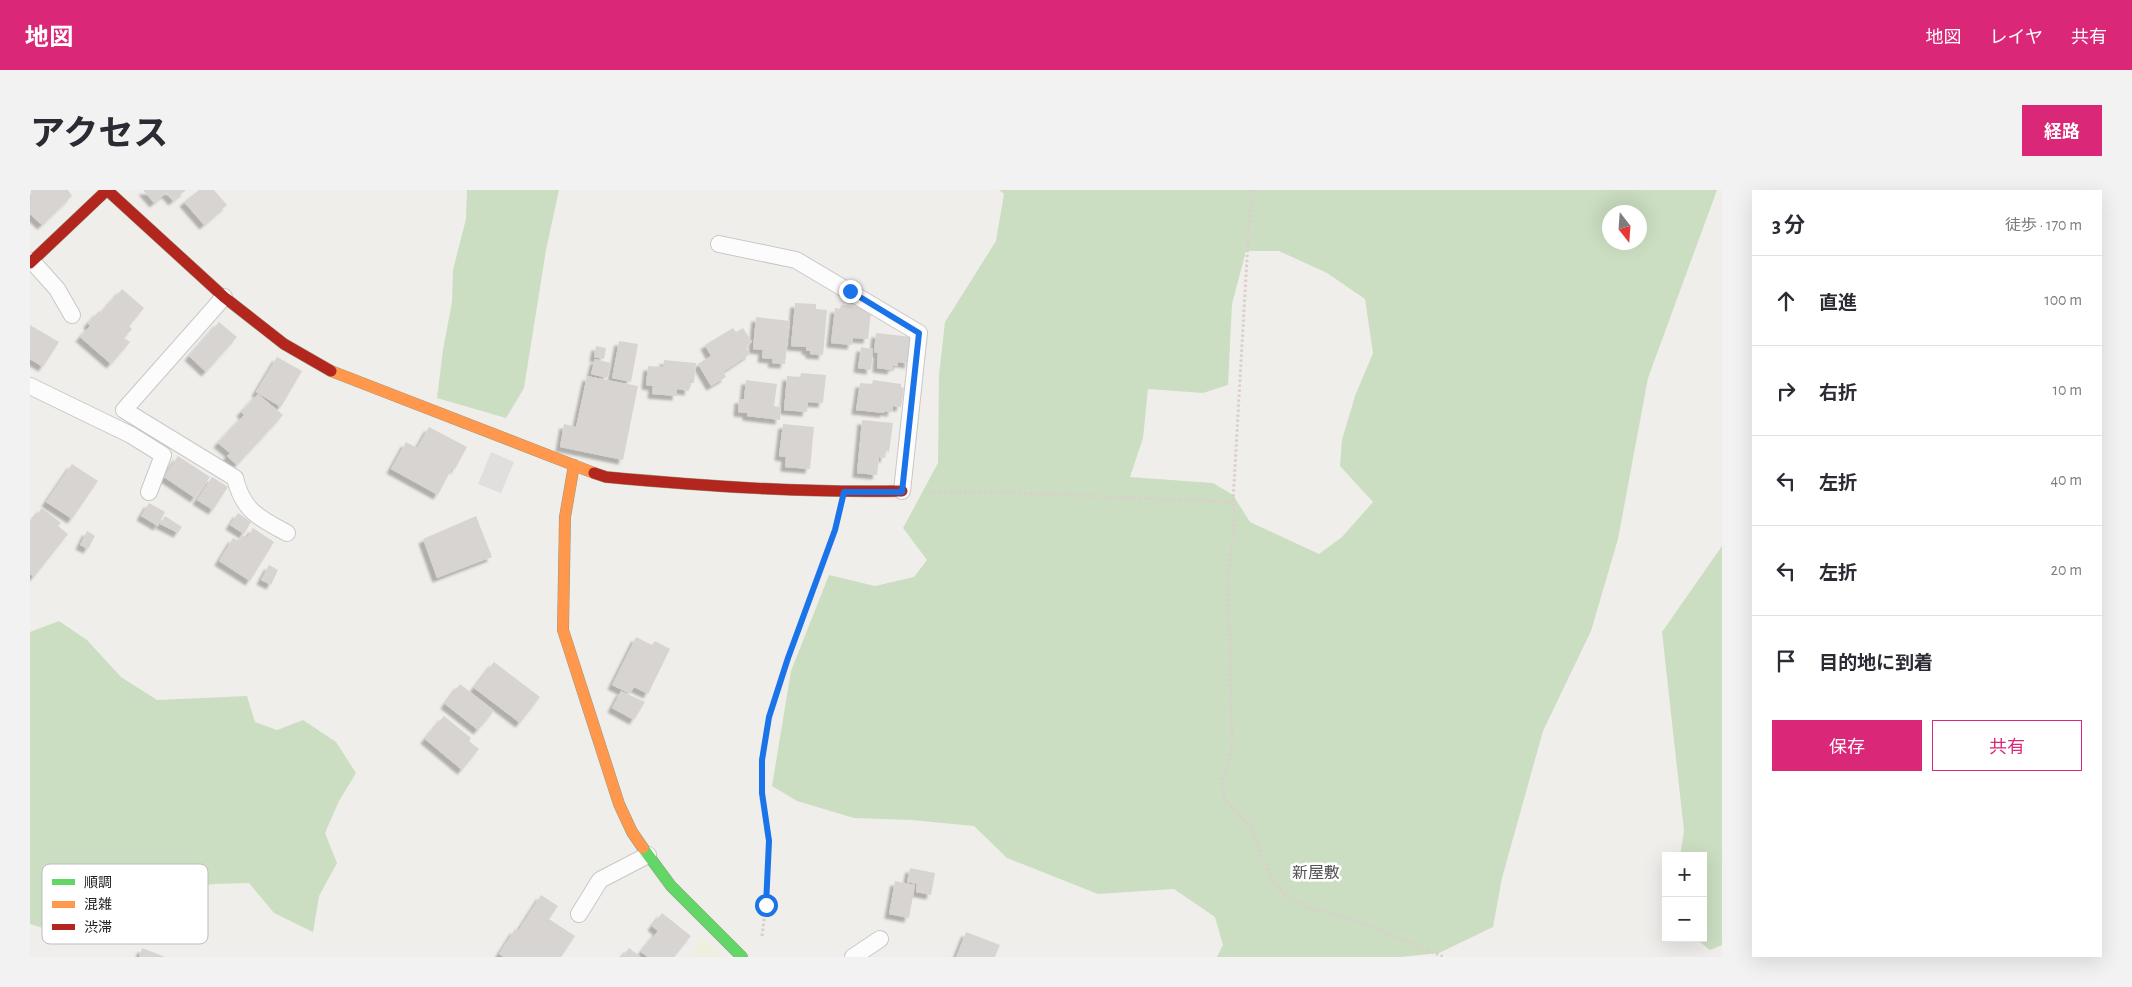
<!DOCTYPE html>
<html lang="ja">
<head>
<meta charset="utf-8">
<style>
	body { margin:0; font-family:"Alegreya Sans","Noto Sans JP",sans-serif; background:#f2f2f3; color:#2b2b33 }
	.controls { position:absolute; right:15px; bottom:15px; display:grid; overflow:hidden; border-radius:0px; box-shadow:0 5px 20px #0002 }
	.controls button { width:45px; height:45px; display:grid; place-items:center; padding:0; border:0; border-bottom:1px solid #e1e1e2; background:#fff; color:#2b2b33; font:25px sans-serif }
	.compass { position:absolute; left:1572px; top:15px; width:45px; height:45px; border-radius:50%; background:#fff; box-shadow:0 5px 20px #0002; rotate:163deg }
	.stop { position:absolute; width:15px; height:15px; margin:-11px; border:4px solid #1a73e8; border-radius:50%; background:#fff }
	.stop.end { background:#1a73e8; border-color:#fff; box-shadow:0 1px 5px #0008 }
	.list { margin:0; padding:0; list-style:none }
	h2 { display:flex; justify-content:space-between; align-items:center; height:65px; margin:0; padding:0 20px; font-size:21px }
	h2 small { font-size:16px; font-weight:400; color:#7c7c81 }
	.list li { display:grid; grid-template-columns:32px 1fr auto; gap:15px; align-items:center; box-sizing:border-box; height:90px; padding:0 20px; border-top:1px solid #e1e1e2 }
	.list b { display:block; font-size:19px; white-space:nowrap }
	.list em { font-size:16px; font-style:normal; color:#7c7c81 }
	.actions { display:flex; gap:10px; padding:15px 20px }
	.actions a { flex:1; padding:11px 0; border:1px solid #db2777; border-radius:0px; text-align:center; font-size:18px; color:#db2777 }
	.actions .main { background:#db2777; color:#fff }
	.icon { flex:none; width:28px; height:28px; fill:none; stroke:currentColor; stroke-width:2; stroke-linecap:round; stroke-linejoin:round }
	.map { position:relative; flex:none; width:1692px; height:767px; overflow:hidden; border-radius:0px }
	header { display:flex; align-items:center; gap:30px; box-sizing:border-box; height:70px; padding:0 25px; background:#db2777; color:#fff }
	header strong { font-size:24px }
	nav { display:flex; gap:28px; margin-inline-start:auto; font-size:18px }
	.intro { display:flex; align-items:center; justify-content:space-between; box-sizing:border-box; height:120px; padding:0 30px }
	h1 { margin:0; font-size:35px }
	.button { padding:12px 22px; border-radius:0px; background:#db2777; color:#fff; font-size:18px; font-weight:700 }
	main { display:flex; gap:30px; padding:0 30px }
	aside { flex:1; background:#fff; border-radius:0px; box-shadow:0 5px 20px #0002 }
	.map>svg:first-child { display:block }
	.farmland { fill:#efefdf }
	.forest { fill:#cbdec1; fill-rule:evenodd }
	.parking { fill:#e0dfde }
	.building { fill:#d7d4d2; filter:url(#shadow) }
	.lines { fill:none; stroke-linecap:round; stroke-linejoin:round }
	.lane-casing { stroke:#c9c8c7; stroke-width:18 }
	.fast-casing { stroke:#999a82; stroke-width:12 }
	.slow-casing { stroke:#999a82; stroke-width:12 }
	.jam-casing { stroke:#999a82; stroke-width:12 }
	.path { stroke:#dccecd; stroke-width:3; stroke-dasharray:2.5 2.5; stroke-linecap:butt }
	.lane { stroke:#fdfcfc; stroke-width:16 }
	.fast { stroke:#63d668; stroke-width:11 }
	.slow { stroke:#ff974d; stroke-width:11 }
	.jam { stroke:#b3261e; stroke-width:11 }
	.route { stroke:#1a73e8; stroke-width:6 }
	.labels { text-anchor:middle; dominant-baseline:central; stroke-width:5; stroke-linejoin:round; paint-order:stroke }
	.neighbourhood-label { font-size:16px; fill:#555; stroke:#fff }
	.key { fill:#fff; stroke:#bdbdbd; stroke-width:1 }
	.key-label { font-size:14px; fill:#222 }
</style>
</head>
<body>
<header>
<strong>地図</strong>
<nav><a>地図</a><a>レイヤ</a><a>共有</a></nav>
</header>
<div class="intro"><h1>アクセス</h1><a class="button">経路</a></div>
<main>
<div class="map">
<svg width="1692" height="767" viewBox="0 0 1692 767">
	<defs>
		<filter id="shadow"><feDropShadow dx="-4.5" dy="4.5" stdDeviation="1" flood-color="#0004"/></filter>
	</defs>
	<rect width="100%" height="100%" fill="#f0eeeb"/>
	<path class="farmland" d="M671 746 692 767H663Z"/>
	<path class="forest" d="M437 0H529L516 60 494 198 476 228 407 208 413 160 422 112 423 80 436 29Z
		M969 0H1687L1618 188 1588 349 1561 441 1513 541 1472 688 1463 737 1409 763 1370 767H1187L1193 755 1185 727 1144 699 1068 704 977 668 944 636 882 630 824 628 767 611 742 596 761 481 799 385 845 396 884 387 897 370 873 338 908 273 909 185 915 132 966 51 974 4ZM1610 22V52H1580V22ZM1216 61H1249L1297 83 1335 109 1343 163 1325 206 1312 250 1310 276 1343 312 1312 347 1289 364 1220 332 1203 305 1183 293 1100 287 1113 248 1118 199 1173 203 1198 195 1202 114Z
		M1692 356V755L1680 760 1665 748H1673V666H1650L1654 641 1632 442Z
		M29 431 57 450 91 487 127 510 217 506 225 532 247 540 273 530 306 552 326 583 309 611 295 643 307 673 289 706 283 742 244 723 219 693 185 694 147 698 89 749 19 740 0 734V442Z"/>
	<path class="parking" d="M461 262 484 272 471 303 448 294Z"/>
	<path class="building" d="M1 0H38L42 6 12 35 0 24Z
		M113 0H156L143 11 136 3 124 13Z
		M169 0H184L197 15 174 35 154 12Z
		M92 99 114 118 99 136 102 139 94 148 100 152 81 174 50 147 60 136 58 133 69 121 71 123Z
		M765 113 786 114V119L797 120 793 165 780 164V161L776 160V157L761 156Z
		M811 115 839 118 841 122 838 149 823 148 822 155 801 153 805 118 810 119Z
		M726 127 760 131 755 174 742 173 743 169 732 168 733 160 723 159Z
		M189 132 207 147 176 182 159 166Z
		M0 135 29 152 13 177 0 169Z
		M703 138 706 142 713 138 722 152 715 156 720 164 693 182 696 187 681 196 668 174 681 166 675 155Z
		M846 143 882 147 879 174 868 172V176H863L862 180 847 178 848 163 844 162Z
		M589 151 608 154 601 192 582 188Z
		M566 156 576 158 574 169 564 167Z
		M831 157 843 159 841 180 828 178Z
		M247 167 272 181 251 217 226 202Z
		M565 169 581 173 577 188 561 184Z
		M634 170 666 173 664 193H660L659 201 647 199V206L622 204 623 196 616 195 618 176 633 177Z
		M771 183 796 185 793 213 778 212 777 222 754 220 757 186 770 187Z
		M557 186 608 196 593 270 530 257 534 234 546 237Z
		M716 190 747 194 744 216 751 217 750 230 717 226V223L708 222 709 209H714Z
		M843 190 871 194V197L874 198 871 217 863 216 862 222 855 221 854 223 826 220 830 193 842 194Z
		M228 204 253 225 207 275 197 266 200 263 188 253 214 225 211 222Z
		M832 230 863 233 859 262 856 261 855 268 849 267 847 285 827 283Z
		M753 234 784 237 780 279 755 277 756 267 749 266Z
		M399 237 437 257 425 279 422 278 408 305 361 279 376 252 387 258Z
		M148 266 180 287 165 308 134 287Z
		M42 274 68 291 42 329 16 312Z
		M182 287 198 297 183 320 167 310Z
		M119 313 135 322 128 336 111 326Z
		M12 318 31 333 28 336 38 344 4 387 0 384V333Z
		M208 323 221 332 214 344 200 335Z
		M135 326 152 337 148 343 130 334Z
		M446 326 462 367 407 388 393 349Z
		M223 338 244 352 220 391 189 371 203 348 208 351 213 345 217 348Z
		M57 341 65 346 58 359 50 355Z
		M239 375 248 380 241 395 231 390Z
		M606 447 622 455 625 451 640 459 618 504 604 497 600 504 582 495Z
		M464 472 510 507 490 533 444 498Z
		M430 494 464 521 448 540 415 514Z
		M591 501 615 512 604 530 582 518Z
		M414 526 441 548 439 551 449 559 432 580 395 549Z
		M880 678 905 683 901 705 886 702 887 694 877 692Z
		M865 691 885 695 879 728 859 724Z
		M511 705 528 716 519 729 545 746 531 767H474L469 764 485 739 488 741Z
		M632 723 661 746 644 767H618L611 762 628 741 622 736Z
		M936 742 970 755 965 767H926Z
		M112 758 135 767H109Z
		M599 758 611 767H592Z"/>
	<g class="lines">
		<g class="lane-casing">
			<path id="lane" d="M689 54 766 70 889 143 872 301
				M2 71 27 99 42 125
				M194 107 94 220 205 288C213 321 229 328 257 343
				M0 196 101 245 133 265 119 302
				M549 724 570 690 618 665
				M823 767 850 749"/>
		</g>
		<g class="fast-casing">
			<path id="fast" d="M613 658 641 696 712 767"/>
		</g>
		<g class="slow-casing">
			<path id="slow" d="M301 181 564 283
				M544 275 535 327 533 440 589 614 602 642 613 658"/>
		</g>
		<g class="jam-casing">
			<path id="jam" d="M0 73 77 0 194 107 254 154 301 181
				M564 283 576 287C675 296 773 303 872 301"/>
		</g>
		<path class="path" d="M1224 0 1219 33 1204 294 1203 312 1205 329 1198 386 1202 558 1192 591 1193 606 1205 622 1219 634 1244 693 1256 705 1278 718 1322 729 1414 767
			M899 302H964L1203 312
			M732 746 736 715 739 651 732 603V570L739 527 808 328"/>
		<use href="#lane" class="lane"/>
		<use href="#fast" class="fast"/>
		<use href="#slow" class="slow"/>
		<use href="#jam" class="jam"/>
	</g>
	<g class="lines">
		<path class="route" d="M736 715 739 651 732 603V570L739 527 758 468 805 340 814 302H872L889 143 820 101"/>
	</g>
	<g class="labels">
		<g class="neighbourhood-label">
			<text x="1286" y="683">新屋敷</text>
		</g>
	</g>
	<rect x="12" y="674" width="166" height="80" rx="8" class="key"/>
	<rect x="22" y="689" width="23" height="6" fill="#63d668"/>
	<rect x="22" y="711" width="23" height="7" fill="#ff974d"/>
	<rect x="22" y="734" width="23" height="6" fill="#b3261e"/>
	<g class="key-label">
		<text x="54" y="697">順調</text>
		<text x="54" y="719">混雑</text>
		<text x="54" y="742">渋滞</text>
	</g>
</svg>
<div class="controls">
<button>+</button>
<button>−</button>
</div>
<svg class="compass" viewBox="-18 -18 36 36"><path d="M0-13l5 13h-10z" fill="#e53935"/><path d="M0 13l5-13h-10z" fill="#7c7c81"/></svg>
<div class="stop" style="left:736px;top:715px"></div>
<div class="stop end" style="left:820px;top:101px"></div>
</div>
<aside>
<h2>3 分<small>徒歩 · 170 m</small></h2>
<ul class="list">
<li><svg class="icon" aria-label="ahead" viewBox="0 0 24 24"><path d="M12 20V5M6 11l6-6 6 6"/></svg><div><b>直進</b></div><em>100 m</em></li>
<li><svg class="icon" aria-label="right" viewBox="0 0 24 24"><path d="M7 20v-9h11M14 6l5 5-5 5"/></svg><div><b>右折</b></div><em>10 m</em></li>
<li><svg class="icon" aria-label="left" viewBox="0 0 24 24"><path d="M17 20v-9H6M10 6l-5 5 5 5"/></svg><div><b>左折</b></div><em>40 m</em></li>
<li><svg class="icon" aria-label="left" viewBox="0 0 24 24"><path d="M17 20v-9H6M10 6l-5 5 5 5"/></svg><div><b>左折</b></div><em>20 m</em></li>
<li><svg class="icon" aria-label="arrive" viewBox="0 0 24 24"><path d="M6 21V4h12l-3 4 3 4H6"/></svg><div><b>目的地に到着</b></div></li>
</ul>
<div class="actions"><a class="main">保存</a><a>共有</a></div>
</aside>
</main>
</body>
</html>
